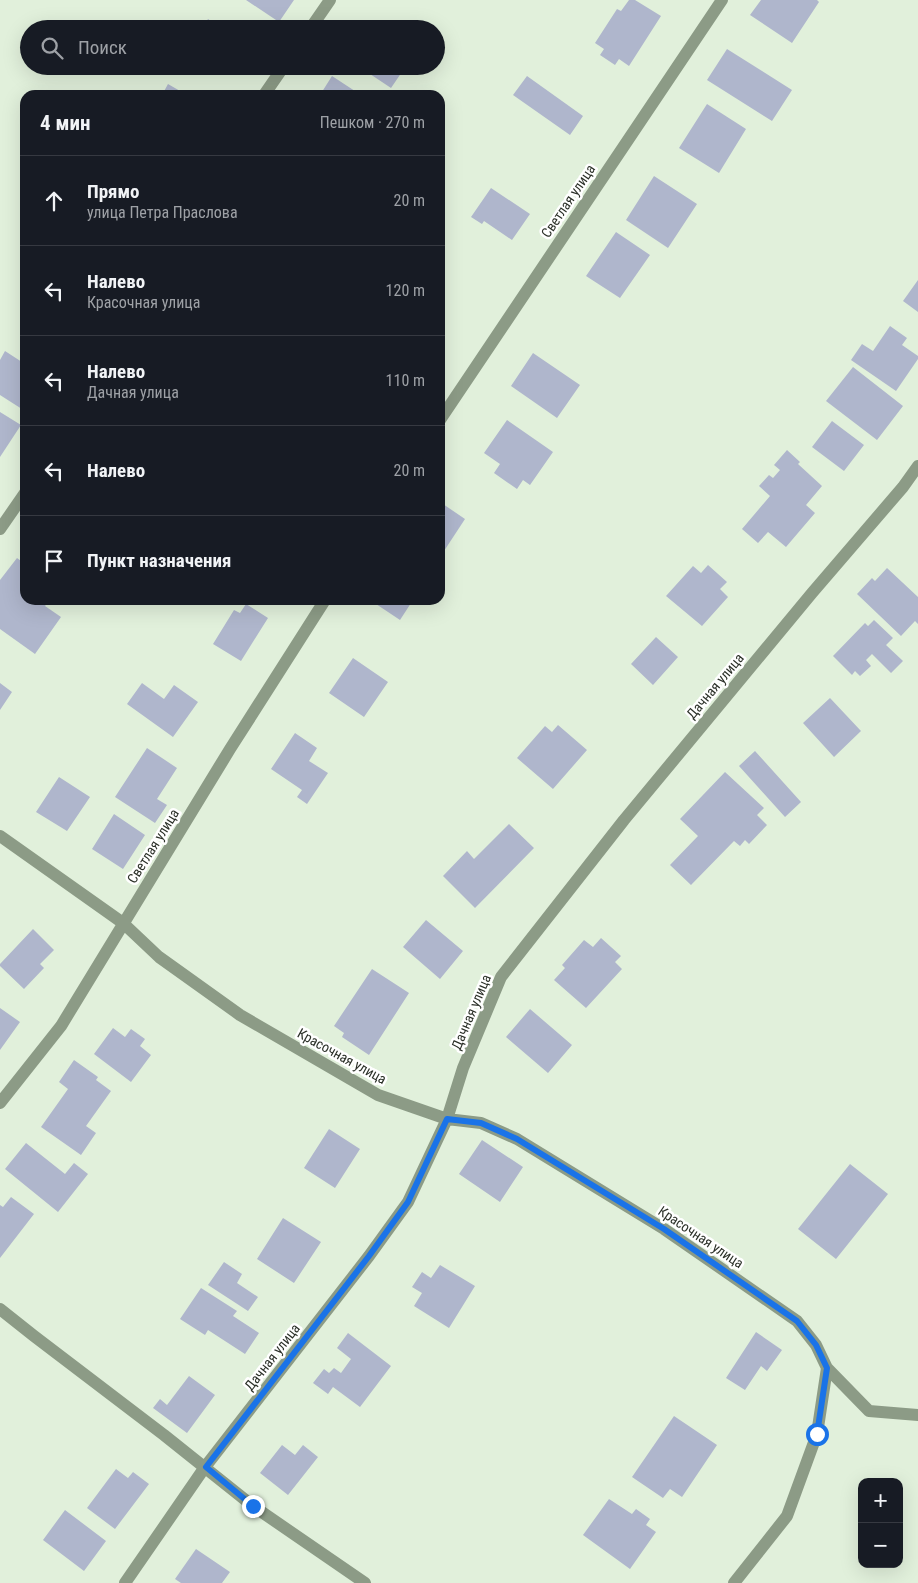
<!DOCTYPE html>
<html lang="ru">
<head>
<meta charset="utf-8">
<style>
	body { margin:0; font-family:"Roboto Condensed",sans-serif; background:#20242c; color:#f1f3f6 }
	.controls { position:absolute; right:15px; bottom:15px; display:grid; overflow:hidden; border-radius:10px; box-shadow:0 5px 20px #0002 }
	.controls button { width:45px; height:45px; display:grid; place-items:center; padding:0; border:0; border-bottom:1px solid #363941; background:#171b24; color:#f1f3f6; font:25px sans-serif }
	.stop { position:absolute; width:15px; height:15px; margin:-11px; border:4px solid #1a73e8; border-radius:50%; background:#fff }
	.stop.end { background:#1a73e8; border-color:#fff; box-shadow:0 1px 5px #0008 }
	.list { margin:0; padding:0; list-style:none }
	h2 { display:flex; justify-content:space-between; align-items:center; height:65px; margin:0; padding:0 20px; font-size:21px }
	h2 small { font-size:16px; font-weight:400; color:#9ea1a6 }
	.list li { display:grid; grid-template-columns:32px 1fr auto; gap:15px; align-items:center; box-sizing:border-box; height:90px; padding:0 20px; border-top:1px solid #363941 }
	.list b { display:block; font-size:19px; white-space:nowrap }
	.list p { margin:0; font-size:16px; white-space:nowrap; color:#9ea1a6 }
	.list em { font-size:16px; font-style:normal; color:#9ea1a6 }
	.icon { flex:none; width:28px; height:28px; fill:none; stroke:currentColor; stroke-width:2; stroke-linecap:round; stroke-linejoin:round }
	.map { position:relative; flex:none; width:918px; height:1583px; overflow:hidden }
	.search { position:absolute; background:#171b24; box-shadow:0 5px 20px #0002; left:20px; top:20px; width:425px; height:55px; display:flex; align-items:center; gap:12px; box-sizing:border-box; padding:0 18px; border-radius:28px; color:#9ea1a6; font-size:19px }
	.panel { position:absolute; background:#171b24; box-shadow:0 5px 20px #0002; left:20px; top:90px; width:425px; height:515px; border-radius:15px }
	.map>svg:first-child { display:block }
	.building { fill:#afb6cc }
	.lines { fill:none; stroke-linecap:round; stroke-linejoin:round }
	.minor { stroke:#8c9b86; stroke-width:12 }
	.route { stroke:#1a73e8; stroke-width:6 }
	.labels { text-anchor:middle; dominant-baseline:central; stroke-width:5; stroke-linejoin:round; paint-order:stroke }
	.street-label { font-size:14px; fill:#2b3028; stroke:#fff }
</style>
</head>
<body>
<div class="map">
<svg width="918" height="1583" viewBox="0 0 918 1583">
	<rect width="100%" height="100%" fill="#e1f0db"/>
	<path class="building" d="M246 0H294L279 22Z
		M629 0H635L661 16 629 66 619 59 615 65 600 55 604 49 595 43 617 9 621 11Z
		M761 0H817L819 2 792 43 750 15Z
		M208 19 223 29H202Z
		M727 49 792 90 772 121 707 80Z
		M358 66H406L391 88Z
		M332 76 361 95H320Z
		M527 76 583 116 570 135 513 95Z
		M168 84 187 95H162Z
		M707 104 746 129 719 173 679 148Z
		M654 176 697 204 668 248 626 220Z
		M491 188 530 214 512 240 484 221 482 224 471 217Z
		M616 232 650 255 620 298 586 276Z
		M918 280V312L903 301Z
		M890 326 907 338 902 345 918 356V359L896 391 851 360 862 344 873 351Z
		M5 351 25 364V411L0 395V360Z
		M533 353 580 385 557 418 511 386Z
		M853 367 903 406 877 440 826 401Z
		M0 412 21 425 0 457Z
		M507 420 553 452 530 485 523 480 517 489 494 473 500 464 484 453Z
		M832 421 864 445 844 471 812 447Z
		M787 450 800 462 798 464 822 486 806 505 815 513 786 547 768 532 758 543 742 529 770 496 759 486 769 475 773 478 780 470 774 465Z
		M440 502 465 519 444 551 440 549Z
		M17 558 25 564V600H50L45 606 61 617 35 654 0 629V580Z
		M708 565 727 582 720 589 728 597 702 626 666 596 693 566 701 573Z
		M887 568 918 597V624L915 621 901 636 857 594 872 578 875 581Z
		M370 600H413L400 620Z
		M246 604 268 618 241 661 213 644 234 610 240 613Z
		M874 620 893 638 886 645 903 661 891 673 872 654 866 660 871 666 860 676 855 671 852 675 833 656 865 623 868 626Z
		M656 637 678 657 653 685 631 664Z
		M353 658 388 682 364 717 329 693Z
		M0 683 12 692 0 710Z
		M142 683 164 699 174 685 198 702 173 737 127 704Z
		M830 698 861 731 834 757 803 723Z
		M558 725 587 750 553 789 517 758 545 726 552 732Z
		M295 733 317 748 309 761 328 773 307 804 297 797 302 790 271 769Z
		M147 748 177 768 157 799 167 805 155 823 115 797Z
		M755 751 801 802 785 817 739 766Z
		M725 772 764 808 757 815 767 825 749 844 745 840 740 846 734 841 691 885 670 865 698 836 680 819Z
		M59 777 90 797 67 831 36 812Z
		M114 814 145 835 123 869 92 849Z
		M509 824 534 848 475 908 443 876 467 851 474 859Z
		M426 920 463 951 440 979 403 947Z
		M33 929 54 950 40 964 44 968 24 989 0 966V964Z
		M601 938 621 956 615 962 622 969 586 1008 554 980 565 968 562 965 584 940 593 947Z
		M372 969 409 993 369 1055 342 1037 344 1033 334 1026Z
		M0 1008 20 1022 0 1050Z
		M530 1009 572 1045 548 1073 506 1037Z
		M113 1028 125 1037 131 1029 145 1039 140 1046 151 1055 131 1082 94 1054Z
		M74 1060 98 1077 96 1080 111 1091 86 1126 96 1133 81 1155 41 1127 68 1089 59 1082Z
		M329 1129 360 1149 335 1188 304 1168Z
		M482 1140 523 1167 500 1202 459 1174Z
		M26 1143 65 1174 74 1163 88 1174 58 1212 5 1169Z
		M850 1164 888 1194 836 1259 798 1229Z
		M11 1197 34 1214 0 1258V1205L3 1207Z
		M283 1218 321 1242 294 1283 257 1259Z
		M224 1262 242 1274 237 1283 258 1297 248 1311 208 1285Z
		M440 1265 475 1286 449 1328 414 1306 422 1293 412 1287 422 1272 431 1278Z
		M201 1288 237 1311 233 1316 259 1333 245 1354 208 1330 205 1335 180 1319Z
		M756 1332 782 1350 767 1371 761 1366 745 1390 726 1378Z
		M348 1333 391 1366 360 1407 333 1387 328 1394 313 1383 324 1369 329 1373 334 1368 341 1373 351 1359 337 1348Z
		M189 1376 215 1395 187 1433 153 1408 160 1399 167 1405Z
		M674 1416 717 1445 682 1497 670 1489 663 1498 632 1477Z
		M282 1445 295 1455 303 1445 318 1457 288 1495 260 1473Z
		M116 1469 128 1478 133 1472 149 1484 115 1529 87 1508Z
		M609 1499 632 1514 636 1509 650 1519 646 1525 656 1532 630 1569 583 1535Z
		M65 1510 106 1541 84 1571 43 1540Z
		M196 1549 230 1572 222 1583H181L175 1579Z"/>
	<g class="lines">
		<path class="minor" d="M310 29 330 0
			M264 95 284 66
			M440 420 722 0
			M0 529 25 493
			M0 836 123 923 159 957 240 1015 378 1095 447 1119 481 1123 517 1139 664 1229 797 1321 816 1345 827 1368
			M0 1103 61 1026 230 749 325 600
			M0 1309 34 1336 164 1435 253 1506 365 1583
			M125 1583 205 1467 369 1256 408 1202 447 1119 463 1068 501 977 624 820 812 593 903 487 918 466
			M734 1583 787 1516 817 1434 827 1368 869 1411 918 1415"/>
	</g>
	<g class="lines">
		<path class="route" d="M253 1506 206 1467 369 1256 408 1202 447 1119 481 1123 517 1139 664 1229 797 1321 816 1345 827 1368 817 1434"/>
	</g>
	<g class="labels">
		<g class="street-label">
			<text transform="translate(568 201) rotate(-56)">Светлая улица</text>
			<text transform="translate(715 686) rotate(-50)">Дачная улица</text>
			<text transform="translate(153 846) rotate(-58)">Светлая улица</text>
			<text transform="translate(471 1012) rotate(-67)">Дачная улица</text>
			<text transform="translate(342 1056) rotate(29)">Красочная улица</text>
			<text transform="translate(701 1237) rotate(34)">Красочная улица</text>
			<text transform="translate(272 1357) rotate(-52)">Дачная улица</text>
		</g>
	</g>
</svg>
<div class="controls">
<button>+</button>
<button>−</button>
</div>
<div class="stop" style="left:817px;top:1434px"></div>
<div class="stop end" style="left:253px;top:1506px"></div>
<div class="search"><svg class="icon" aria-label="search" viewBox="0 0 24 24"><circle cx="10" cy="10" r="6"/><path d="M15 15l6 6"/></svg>Поиск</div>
<section class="panel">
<h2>4 мин<small>Пешком · 270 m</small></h2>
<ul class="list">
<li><svg class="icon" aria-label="ahead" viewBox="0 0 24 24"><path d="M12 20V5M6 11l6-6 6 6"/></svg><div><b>Прямо</b><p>улица Петра Праслова</p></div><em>20 m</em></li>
<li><svg class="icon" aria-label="left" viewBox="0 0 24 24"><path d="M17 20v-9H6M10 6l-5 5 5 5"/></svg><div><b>Налево</b><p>Красочная улица</p></div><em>120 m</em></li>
<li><svg class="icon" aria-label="left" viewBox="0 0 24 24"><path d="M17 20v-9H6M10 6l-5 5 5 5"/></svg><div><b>Налево</b><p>Дачная улица</p></div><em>110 m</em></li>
<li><svg class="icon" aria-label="left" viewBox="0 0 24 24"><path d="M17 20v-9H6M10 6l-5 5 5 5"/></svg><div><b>Налево</b></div><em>20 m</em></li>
<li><svg class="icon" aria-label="arrive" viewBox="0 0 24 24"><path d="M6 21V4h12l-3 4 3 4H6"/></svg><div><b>Пункт назначения</b></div></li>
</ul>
</section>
</div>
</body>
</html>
